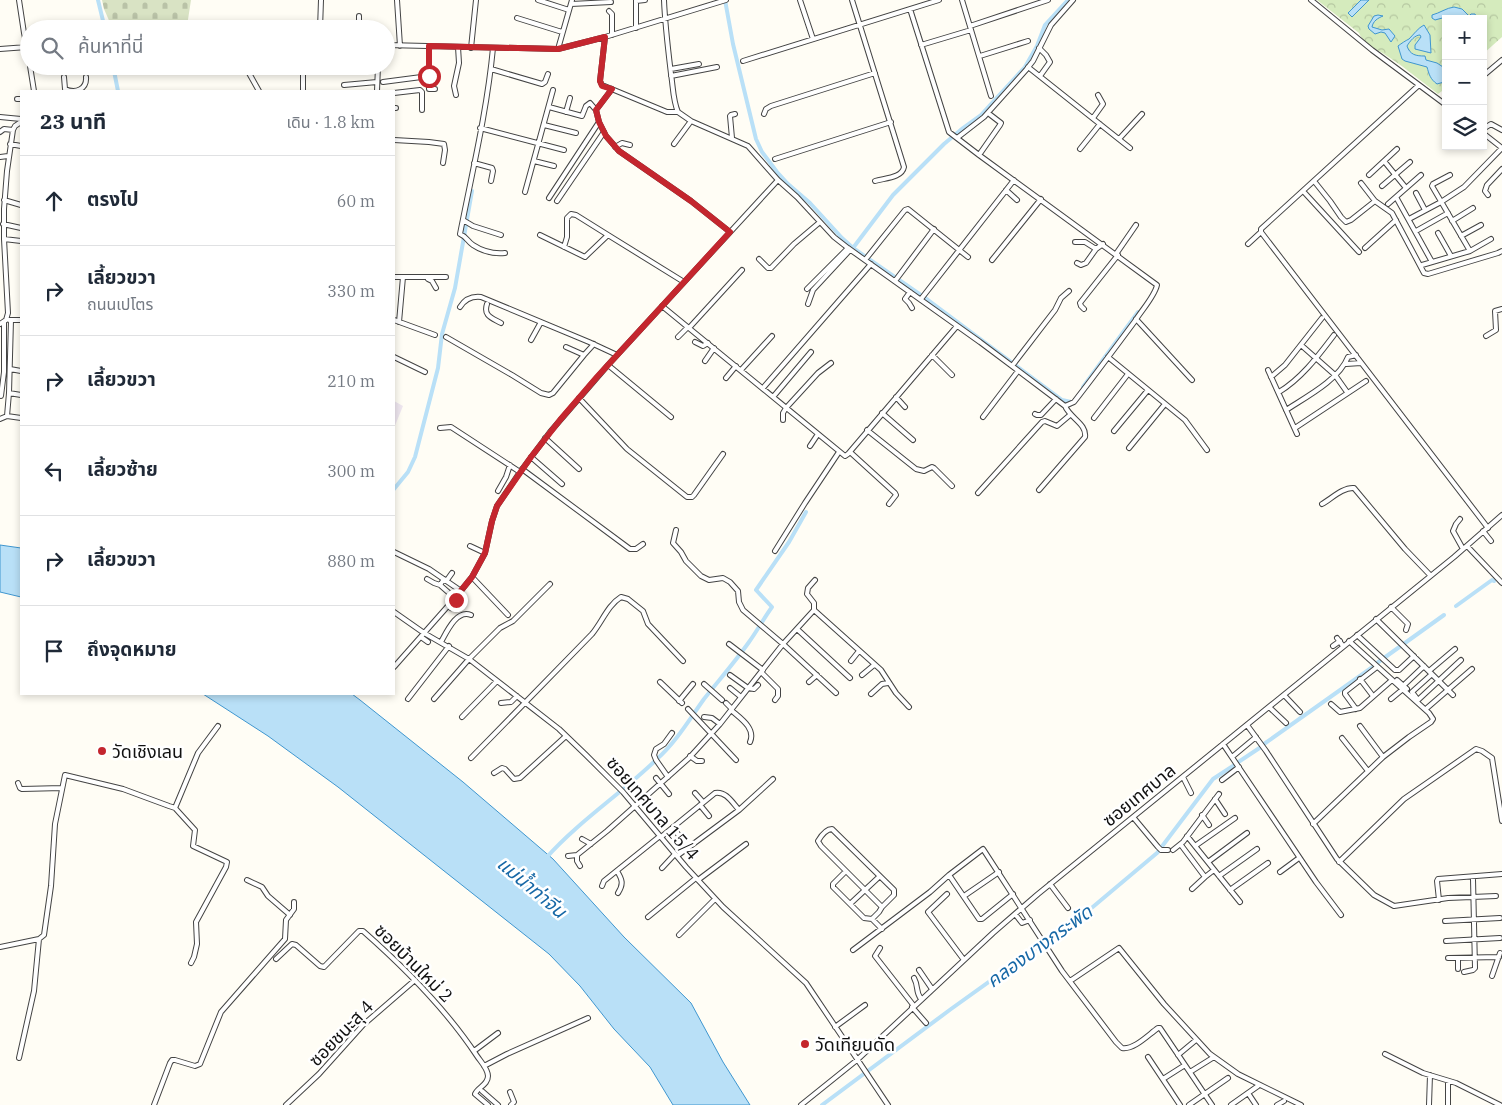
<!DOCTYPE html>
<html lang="th">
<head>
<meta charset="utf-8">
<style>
	body { margin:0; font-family:"IBM Plex Serif","Noto Sans Thai",serif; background:#f2f2f3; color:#1f2937 }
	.controls { position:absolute; right:15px; top:15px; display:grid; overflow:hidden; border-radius:0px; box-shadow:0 2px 8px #0003 }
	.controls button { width:45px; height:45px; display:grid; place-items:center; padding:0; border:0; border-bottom:1px solid #e0e1e3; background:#fff; color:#1f2937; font:25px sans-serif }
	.stop { position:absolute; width:15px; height:15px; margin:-11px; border:4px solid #c4262e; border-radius:50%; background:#fff }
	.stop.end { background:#c4262e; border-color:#fff; box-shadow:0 1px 5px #0008 }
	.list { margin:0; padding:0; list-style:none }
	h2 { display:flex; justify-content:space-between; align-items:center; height:65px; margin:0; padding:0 20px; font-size:21px }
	h2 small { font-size:16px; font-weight:400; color:#747a83 }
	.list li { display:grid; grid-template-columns:32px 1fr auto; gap:15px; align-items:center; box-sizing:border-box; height:90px; padding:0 20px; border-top:1px solid #e0e1e3 }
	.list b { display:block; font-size:19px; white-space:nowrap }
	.list p { margin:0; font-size:16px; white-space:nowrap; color:#747a83 }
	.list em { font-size:16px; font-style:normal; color:#747a83 }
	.icon { flex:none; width:28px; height:28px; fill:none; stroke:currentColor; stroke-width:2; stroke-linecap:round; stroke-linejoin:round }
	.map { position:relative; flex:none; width:1502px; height:1105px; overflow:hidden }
	.search { position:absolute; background:#fff; box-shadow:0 2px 8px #0003; left:20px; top:20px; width:375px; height:55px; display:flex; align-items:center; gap:12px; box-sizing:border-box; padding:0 18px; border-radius:28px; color:#747a83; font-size:19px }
	.panel { position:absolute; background:#fff; box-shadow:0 2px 8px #0003; left:20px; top:90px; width:375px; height:605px; border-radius:0px }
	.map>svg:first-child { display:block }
	.industrial { fill:#eee6ef }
	.cemetery { fill:url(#cemetery-stones) }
	.park { fill:url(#park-crowns) }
	.water { fill:#b9e0f7; stroke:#3f96cf }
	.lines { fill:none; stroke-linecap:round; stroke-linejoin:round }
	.canal { stroke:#b9e0f7; stroke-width:4 }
	.minor-casing { stroke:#444; stroke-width:6 }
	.minor { stroke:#fff; stroke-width:4 }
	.route { stroke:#c4262e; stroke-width:6 }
	.poi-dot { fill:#c4262e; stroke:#fff; stroke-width:2 }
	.labels { text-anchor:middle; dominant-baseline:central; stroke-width:5; stroke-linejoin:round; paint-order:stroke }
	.poi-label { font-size:18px; fill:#111; stroke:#fff; text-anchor:start }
	.street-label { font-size:18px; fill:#111; stroke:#fff }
	.water-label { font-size:19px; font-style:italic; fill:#1768a6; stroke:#fff }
</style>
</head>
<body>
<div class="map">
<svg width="1502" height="1105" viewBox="0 0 1502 1105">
	<defs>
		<pattern id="cemetery-stones" width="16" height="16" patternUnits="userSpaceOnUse" patternTransform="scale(1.25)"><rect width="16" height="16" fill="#d9e3c4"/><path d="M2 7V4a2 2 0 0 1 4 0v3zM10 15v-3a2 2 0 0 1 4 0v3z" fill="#b9c2a7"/></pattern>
		<pattern id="park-crowns" width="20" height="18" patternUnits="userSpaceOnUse" patternTransform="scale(1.25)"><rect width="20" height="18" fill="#d5ebbd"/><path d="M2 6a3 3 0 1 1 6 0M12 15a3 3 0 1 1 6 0" fill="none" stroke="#b6c8a1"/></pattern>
	</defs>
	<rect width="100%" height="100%" fill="#fffdf5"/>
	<path class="industrial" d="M394 401 403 406 394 428Z"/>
	<path class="cemetery" d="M102 0H191L187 26 184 28 139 25H111L104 9Z"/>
	<path class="park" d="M1317 0H1502V37L1483 54V19H1446V88L1438 94C1422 82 1407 69 1390 58 1381 51 1364 45 1359 33Z"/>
	<path class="water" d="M1361 0H1369L1352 17 1348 13Z
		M1454 7 1462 9 1469 16 1471 14H1475L1477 19H1448L1446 17 1435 20 1432 18V15C1440 13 1446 8 1454 7Z
		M1378 15 1383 16C1378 18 1373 21 1372 27L1382 30 1389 29 1395 36 1391 42 1385 33 1381 32 1375 34 1369 29 1368 26 1374 16Z
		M1424 25 1430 35 1431 53 1415 49V45L1421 37 1420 35C1415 35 1410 41 1407 46 1410 55 1416 56 1425 56L1426 60 1437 63 1443 67H1446V80L1444 82 1437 84C1430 79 1429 74 1427 67L1405 61 1402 59 1398 46C1402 43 1405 41 1409 39 1414 34 1418 28 1424 25Z
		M0 545 21 548V597L0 592Z
		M203 694H352L360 700 463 782 553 859 624 937 691 1003 723 1062 750 1105H673L650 1067 614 1029 580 986 549 954 338 787 268 736Z"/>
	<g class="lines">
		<path class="canal" d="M98 0 105 29
			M725 0 733 44 756 139 762 152 777 172 788 184 810 203 842 238 853 248 928 300 1062 400 1071 402
			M113 66 118 91
			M853 248 893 195 944 144 963 128 981 115 1025 67 1037 46 1045 25 1068 0
			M1083 387 1138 312
			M394 489 408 472 415 457 438 368 442 334 455 288 472 191
			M1456 606 1492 580 1494 581
			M1377 663 1444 615
			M1264 744 1374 666
			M1237 763 1261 747
			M546 858C579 821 621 794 657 759 676 742 689 720 704 699 719 680 735 662 749 642 757 631 764 618 772 607L756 590 789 542 806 512
			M822 1105 951 1009 1088 911 1157 853 1213 779 1236 764"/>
		<g class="minor-casing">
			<path id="minor" d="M19 0 24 33
				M397 0 400 46
				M538 0 569 10
				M636 0V28
				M664 0C665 25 668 49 671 74 673 86 673 101 678 112L691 121 748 146 778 180 797 197 834 237 848 248 980 342 1065 406 1074 402C1095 375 1115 348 1135 321 1141 311 1155 296 1157 285L979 155 949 132 910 9
				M800 0 813 39
				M852 0 904 167C902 178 885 178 875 181
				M962 0 991 96
				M1311 0 1372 50 1446 105
				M636 1 645 0
				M571 4 611 2
				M609 11 612 14V35
				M359 16V29
				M517 18 562 32
				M320 26H336L345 29
				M970 26 1048 0
				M320 29 321 0
				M29 33H24L29 58
				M605 37 600 81 602 85 667 112H678
				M386 45 558 49 605 37 726 0
				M921 45 971 30
				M471 48 476 0
				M493 48C487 111 472 173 460 234 467 237 467 241 473 245 482 251 494 254 505 253
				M1039 48 1046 55 1050 62 1040 76
				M0 49 27 47
				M558 49 572 0
				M429 52V60V46
				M980 56 1028 41
				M429 60V89H435
				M743 61 939 0
				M30 66 34 91
				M245 66 259 91
				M1028 67 1130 148
				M491 69 542 84 545 82 548 74
				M671 69 699 64
				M671 76 717 67
				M1483 76 1502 60
				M64 77 65 89C76 94 87 89 86 77
				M383 82 429 76
				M344 85 377 82
				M612 89 596 110 599 122 606 136 619 151 691 201 730 232
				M303 91V66
				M377 91 378 66
				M394 93 420 90 422 92V110
				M456 95 454 86 459 63 458 47
				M17 99H21
				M549 107 582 116 586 106 590 103 596 110
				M394 108H396
				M566 112 570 98
				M764 114 766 109 771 106 875 73
				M0 117 21 119
				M1093 118 1103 104 1098 95
				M544 125 576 133
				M480 128 564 150
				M1483 129 1491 124 1502 130
				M0 132 4 129 13 130
				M732 138 730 116 731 115 735 114
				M957 138 984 117 1026 70 1033 61 1051 25 1073 0
				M1119 139 1142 114
				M394 140 429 142 444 144 445 150 443 163
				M10 144 21 146
				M674 144 691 121
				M615 147 622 143 630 145
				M1080 149 1100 124
				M979 155 1000 125 1001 123 988 113
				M0 157 8 156
				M775 159 891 122
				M534 161 554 166
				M1384 161 1406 188
				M474 163 492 168 493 171 491 181
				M1369 175 1397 149
				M1450 175 1433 184 1432 186 1470 251 1491 239
				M1314 181 1330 201 1341 217 1346 222 1351 220 1375 201
				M1361 183 1375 201 1392 213 1424 273 1428 274 1498 253 1502 251
				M1382 186 1410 162
				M1006 190 1017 200
				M1303 191 1359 252
				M525 192 553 90
				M1416 193 1425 210
				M1488 195 1485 191 1487 185 1502 169
				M1396 197 1432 262
				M549 198 599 122
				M4 200 21 205
				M557 201 604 132
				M1388 204 1421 175
				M1409 219 1441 202 1464 187 1502 148 1483 133
				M463 220 473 226 501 235
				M1452 221 1473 208
				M3 224 21 228
				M1416 231 1448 213
				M1261 232 1488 528
				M1438 233 1451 256
				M540 235 585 257 608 235 684 282
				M1461 236 1481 225
				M4 239 21 241
				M1075 242H1085L1096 249 1103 244
				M1248 244 1261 232V229L1419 85
				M564 247 567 237V218L571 214 576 215 608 235
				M1365 248 1396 220
				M1116 254 1136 225
				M759 259 768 268H771L794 244 820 222
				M865 260 905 210 908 209 968 257
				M992 260 1041 199
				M1077 263 1081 265 1086 263 1096 249
				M1422 265 1470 251
				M394 277H446
				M428 279 432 281 436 288
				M895 281 934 229
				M807 289 848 248
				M910 292 905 299 909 303 912 308
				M921 299 1014 180
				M487 304C483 316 492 318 501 323
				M808 304 813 290 850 250
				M662 306 845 456 848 454 957 326
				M460 307C465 299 472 296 481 297L589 342 617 355
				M1084 309 1081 306 1080 303 1118 255
				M1136 319 1192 380
				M9 320H21
				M394 320 435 335
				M399 322 403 277
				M0 324 6 320 8 313 4 239V209L7 171 13 130 15 126 21 122
				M689 328 742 270
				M1486 336 1496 330 1495 311 1502 309
				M446 337 512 375 541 393 549 395 553 393 584 355 594 344
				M678 337 688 327
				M531 340 541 322
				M695 342 703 346 708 343
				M1301 345 1335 375 1347 392
				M566 347 584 355
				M932 355 952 375
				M394 357 425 372
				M1108 357 1185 420 1207 450
				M705 361 714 348
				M1346 364 1361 363
				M608 365 671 417
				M1012 366 1055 310 1061 298 1069 291
				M10 369 21 371
				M741 370 772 336
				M1268 370 1297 434
				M1271 377 1285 365 1322 318
				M726 378 736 366
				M763 388 871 264
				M1279 392C1302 378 1318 356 1334 335
				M9 393 21 395
				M1 396 4 372V322
				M773 397 811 352
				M896 397 905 407
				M579 398 627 449 687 497H692L694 495 723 454
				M1286 410C1306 397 1339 380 1348 357L1356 355
				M882 413 913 440
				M1035 414 1037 415H1041L1056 399
				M7 416 9 393 11 320
				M983 417 1018 371
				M1094 418 1128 374
				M0 419 7 416 21 418
				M783 420V413L786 408 818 373 831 363
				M440 428 451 427 520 472
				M1295 428 1366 381
				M867 430 916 469 924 471 932 467 934 468 952 486
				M1114 431 1148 390
				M545 438 579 469
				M810 446 818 434
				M1129 448 1165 404
				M850 452 895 493 896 495 889 504
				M531 457 562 484
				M522 469 630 549H636L643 544
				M1039 490 1085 437C1087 424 1070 418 1065 406
				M498 491 506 477 510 465
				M978 493 1042 422 1045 421 1057 426 1070 415
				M1322 504C1331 499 1343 487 1354 488L1405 549 1430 575
				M1460 519 1456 524 1453 531 1463 549
				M676 530 673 543 681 552 686 561 701 576 709 580 723 578 730 582 738 591 739 602 743 610 783 644 836 693
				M1483 531 1491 541
				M470 546 485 553
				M1467 546 1502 583
				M775 551 805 503 839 452
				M394 552 429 569 461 591
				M472 577 508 615
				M427 579 434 583 440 585 444 579
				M447 580 452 573
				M815 580 808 588 807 594 814 603V610L881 670 896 693 909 707
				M440 585 448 592
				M1391 607 1408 624 1406 630
				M451 608 456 602 455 598
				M394 612 424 633 469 659 559 729 586 755 623 792 686 867 723 907 806 983 888 1105
				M1376 619 1453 695
				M797 629 850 678
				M1357 635 1395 670H1399L1414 656
				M421 637 428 642
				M1337 638 1343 646
				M441 642C447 631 457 609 471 615
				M729 644 763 670
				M1333 646 1340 641
				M851 661 859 651
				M394 667 455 598 472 577 485 553 492 521 497 506 520 472 550 432 608 365 778 180
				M1429 671 1455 649
				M761 672 778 689V696L775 700
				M730 675 748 688 754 689 758 685
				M862 675 874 665
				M1360 679 1373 696
				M1397 680 1407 689
				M660 682 682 703
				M809 682 817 675
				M704 684 722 700
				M1403 686 1424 666
				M730 688 741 697
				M871 694 882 684 888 683
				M1284 695 1300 712
				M408 699 449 646
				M434 699 469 659 500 628 513 621 550 584
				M1391 699 1403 689
				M1418 700 1461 660
				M1418 700 1412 692 1432 674
				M679 701 693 684
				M501 703 511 702 517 696
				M726 703 732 709
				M1331 704 1340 712 1360 708 1392 680
				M1269 707 1286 723
				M1427 708 1472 669
				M688 709 736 760
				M1356 709 1345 694V692L1377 667
				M731 710C740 718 756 728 750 742
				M462 717 497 681
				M704 717 712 718 720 724
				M1247 725 1266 751 1337 859 1374 895 1394 906 1448 898 1496 896
				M1360 726 1383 757
				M1342 738 1368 771
				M1223 744 1316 882 1341 915
				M690 756 697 761H702
				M1232 757 1256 737
				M471 758 592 634C602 622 608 605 621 597L628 599 643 611 648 624 683 661
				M494 773 502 768 505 769 514 779 520 778 566 736
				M668 777 656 760 654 755 656 749 664 744 672 733
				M1183 777 1191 793
				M656 778 669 794
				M1222 780 1239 767
				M18 783 20 788 22 789 62 788
				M695 793 703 802
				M1215 799 1225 814
				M700 805 709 816
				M175 808 198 753 218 726
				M1202 815 1209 825
				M1133 817 1158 847 1161 850H1168
				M1313 824 1383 757 1409 737 1431 722 1433 719 1429 713 1349 641
				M673 827 680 837
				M1187 836 1240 902
				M661 837 715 793C726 791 732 802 739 810
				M582 839 591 844
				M1181 845 1205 877 1214 870
				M1195 846 1235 818
				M1173 850 1183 842 1219 794
				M577 855V861L580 866
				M568 856 577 855 607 831 689 758 720 724 783 644 814 610
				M677 856 739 810 773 779
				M1208 862 1247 833
				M1339 862 1404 799 1476 749 1482 751 1492 758 1502 821
				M662 868 675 854
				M617 871C622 879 624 884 618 893
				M846 871 833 884V887L864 918 872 919 882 929
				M1280 872 1299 858
				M949 875 979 919H982L1013 894
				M1219 876 1257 849
				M247 880 262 887 268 896 290 915
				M698 880 746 844
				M1050 884 1068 908
				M602 886 604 881 660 836
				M1192 889 1205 877
				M1230 890 1268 863
				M947 894 928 912 964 960
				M964 896 999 872
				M1439 900 1437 881 1438 879 1502 874
				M850 904 880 876
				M1015 914 1022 923 1030 920
				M648 917 696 878
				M872 919 879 912 882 907 821 846 818 841C821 836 826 829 832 829L894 890V895L882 907
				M1445 921 1500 918
				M679 935 715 899
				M1446 941 1500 938
				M0 947 39 939 44 935 51 886 55 824 65 775 123 789 169 806 175 808 195 830 193 846 227 862 226 867 196 922 197 944 194 957 191 963
				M880 948 875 956 914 1006
				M853 950 930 892 949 875 983 849 1062 971 1116 1042 1122 1048C1134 1050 1148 1035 1158 1028H1160L1212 1105
				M1448 958 1499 957
				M1458 958V969
				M276 959 292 944 296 945 320 966 324 967 359 931H363C405 968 446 1009 477 1056 481 1062 488 1069 488 1076 488 1085 478 1087 475 1094L488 1105
				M919 970 932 989
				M1464 972 1473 970 1475 968 1473 879
				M1492 976 1500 953
				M914 978C919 987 915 991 921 999
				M1070 981 1119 948 1164 1004 1210 1054 1238 1074 1301 1105
				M912 1007 926 1023
				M835 1027 865 1005
				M474 1051 498 1033
				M1385 1054 1423 1073 1456 1083 1500 1105
				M1178 1055 1196 1040
				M1148 1057 1180 1105
				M19 1058 34 991 39 939
				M484 1066 507 1054 588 1018
				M1190 1072 1214 1057
				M1163 1079 1185 1065
				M482 1091 498 1105
				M510 1092 514 1102 511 1105
				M154 1105 170 1063 172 1060H175L195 1066 200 1064 221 1012 285 939 286 920 294 909V902
				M286 1105 319 1074 363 1025 415 980
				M801 1105 857 1060 993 933 1038 894 1454 557 1502 515
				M1189 1105 1228 1078
				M1231 1105 1248 1093
				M1256 1105 1248 1093 1258 1086
				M1277 1105 1284 1101
				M1429 1105 1430 1075
				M1448 1105V1081"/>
		</g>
		<use href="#minor" class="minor"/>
	</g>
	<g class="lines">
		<path class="route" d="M429 76V46L558 49 605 37 600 81 602 86 612 89 596 110 599 122 606 136 619 151 691 201 730 232 597 377 560 420 531 457 497 506 492 521 485 553 472 577 455 598 456 600"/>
	</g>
	<g class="poi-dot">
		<circle cx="102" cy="751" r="5"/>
		<circle cx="805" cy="1044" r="5"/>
	</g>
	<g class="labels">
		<g class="poi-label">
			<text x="112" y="751">วัดเชิงเลน</text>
			<text x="815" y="1044">วัดเทียนดัด</text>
		</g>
		<g class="street-label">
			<text transform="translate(1139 795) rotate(-39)">ซอยเทศบาล</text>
			<text transform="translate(653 808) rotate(49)">ซอยเทศบาล 15/4</text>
			<text transform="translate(414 963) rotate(45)">ซอยบ้านใหม่ 2</text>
			<text transform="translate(341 1033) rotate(-46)">ซอยชนะสุ 4</text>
		</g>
		<g class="water-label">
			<text transform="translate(532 887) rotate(40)">แม่น้ำท่าจีน</text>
			<text transform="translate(1039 946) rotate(-36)">คลองบางกระพัด</text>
		</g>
	</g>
</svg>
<div class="controls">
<button>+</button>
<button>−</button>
<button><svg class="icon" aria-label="layers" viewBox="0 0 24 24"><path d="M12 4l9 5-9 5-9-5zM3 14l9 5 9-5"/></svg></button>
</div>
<div class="stop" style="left:429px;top:76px"></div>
<div class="stop end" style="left:456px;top:600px"></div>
<div class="search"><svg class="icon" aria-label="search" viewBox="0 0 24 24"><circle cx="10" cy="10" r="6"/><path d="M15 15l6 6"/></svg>ค้นหาที่นี่</div>
<section class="panel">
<h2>23 นาที<small>เดิน · 1.8 km</small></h2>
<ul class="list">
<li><svg class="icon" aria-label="ahead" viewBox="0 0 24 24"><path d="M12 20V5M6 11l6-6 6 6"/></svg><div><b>ตรงไป</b></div><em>60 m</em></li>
<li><svg class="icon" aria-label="right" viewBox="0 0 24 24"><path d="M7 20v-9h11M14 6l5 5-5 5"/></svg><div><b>เลี้ยวขวา</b><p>ถนนเปโตร</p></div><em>330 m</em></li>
<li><svg class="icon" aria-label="right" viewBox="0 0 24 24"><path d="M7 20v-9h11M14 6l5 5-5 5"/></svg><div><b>เลี้ยวขวา</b></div><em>210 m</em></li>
<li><svg class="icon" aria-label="left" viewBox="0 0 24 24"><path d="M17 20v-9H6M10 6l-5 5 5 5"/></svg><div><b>เลี้ยวซ้าย</b></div><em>300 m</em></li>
<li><svg class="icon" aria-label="right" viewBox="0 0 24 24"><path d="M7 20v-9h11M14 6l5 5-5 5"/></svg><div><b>เลี้ยวขวา</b></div><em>880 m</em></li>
<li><svg class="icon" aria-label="arrive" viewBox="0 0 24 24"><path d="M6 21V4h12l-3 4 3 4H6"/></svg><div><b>ถึงจุดหมาย</b></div></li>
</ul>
</section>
</div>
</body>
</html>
